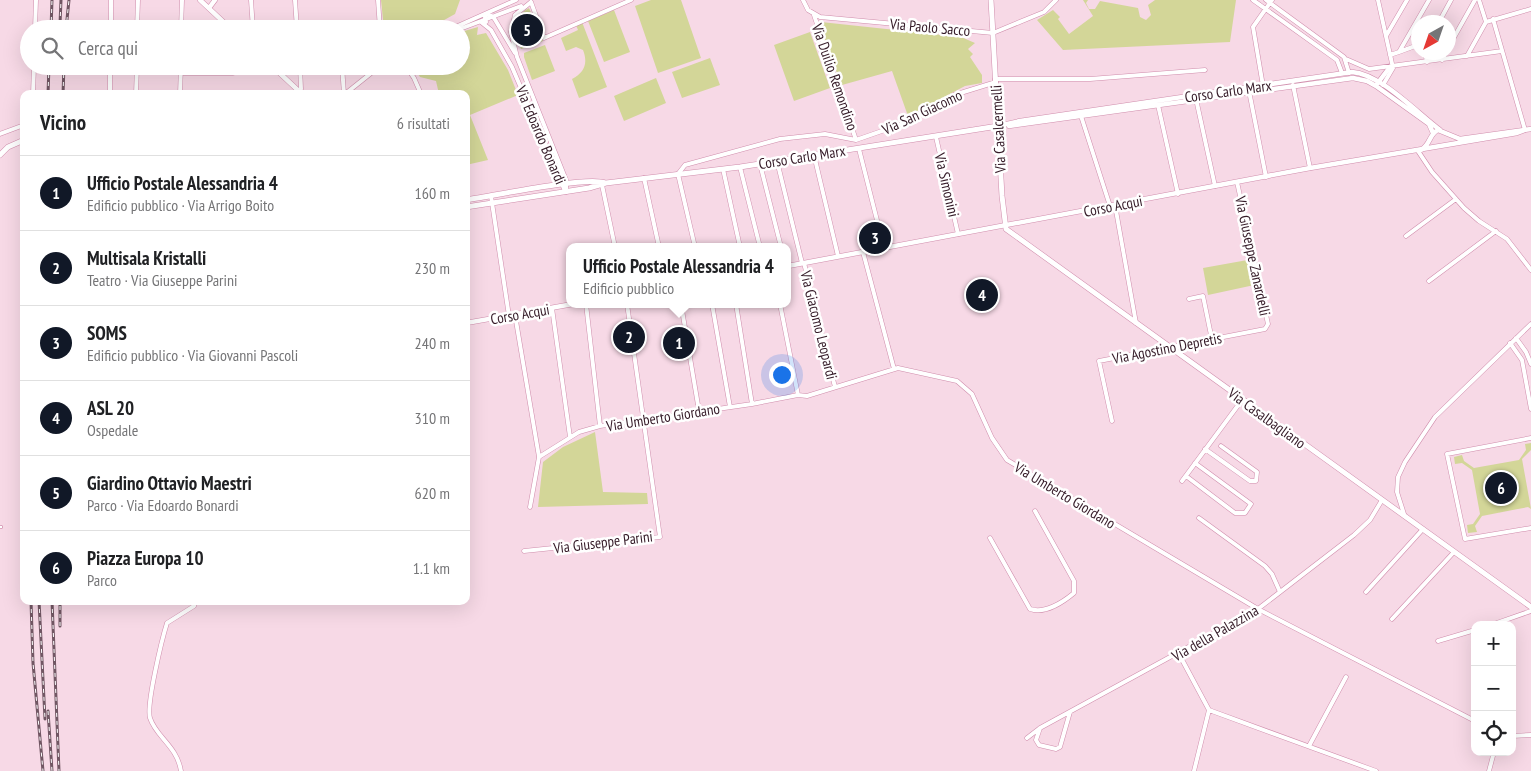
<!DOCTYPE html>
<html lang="it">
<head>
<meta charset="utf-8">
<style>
	body { margin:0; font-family:"PT Sans Narrow",sans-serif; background:#f2f2f2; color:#202124 }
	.controls { position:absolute; right:15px; bottom:15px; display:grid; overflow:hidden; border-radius:10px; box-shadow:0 5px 20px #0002 }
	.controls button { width:45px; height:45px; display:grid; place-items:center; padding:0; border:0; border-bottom:1px solid #e0e0e0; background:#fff; color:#202124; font:25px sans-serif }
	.compass { position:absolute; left:1411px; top:15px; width:45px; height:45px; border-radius:50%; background:#fff; box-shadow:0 5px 20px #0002; rotate:220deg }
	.you { position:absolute; left:781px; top:374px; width:18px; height:18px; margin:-12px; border:4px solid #fff; border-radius:50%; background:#1a73e8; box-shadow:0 0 0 8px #1a73e833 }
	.badge { display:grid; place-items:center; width:32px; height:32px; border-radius:50%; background:#111827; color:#fff; font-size:16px; font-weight:700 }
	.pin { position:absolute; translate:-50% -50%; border:2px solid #fff; box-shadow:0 1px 5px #0006 }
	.popup { position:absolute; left:566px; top:243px; width:225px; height:65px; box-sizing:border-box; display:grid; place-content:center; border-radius:10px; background:#fff; filter:drop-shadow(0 1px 4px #0005); font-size:16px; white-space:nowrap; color:#757577 }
	.popup b { font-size:19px; color:#202124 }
	.popup::after { content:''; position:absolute; left:50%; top:100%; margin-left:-10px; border:10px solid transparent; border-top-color:#fff }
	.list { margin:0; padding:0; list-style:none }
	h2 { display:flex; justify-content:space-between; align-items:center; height:65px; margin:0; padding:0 20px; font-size:21px }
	h2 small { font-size:16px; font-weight:400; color:#757577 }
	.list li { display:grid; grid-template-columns:32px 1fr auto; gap:15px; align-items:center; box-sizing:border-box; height:75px; padding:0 20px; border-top:1px solid #e0e0e0 }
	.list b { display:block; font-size:19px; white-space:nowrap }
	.list p { margin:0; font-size:16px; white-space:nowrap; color:#757577 }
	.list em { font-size:16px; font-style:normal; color:#757577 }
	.icon { flex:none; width:28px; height:28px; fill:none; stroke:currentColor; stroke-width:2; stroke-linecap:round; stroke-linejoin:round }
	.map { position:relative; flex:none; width:1531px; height:771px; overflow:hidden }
	.search { position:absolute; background:#fff; box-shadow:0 5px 20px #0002; left:20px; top:20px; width:450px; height:55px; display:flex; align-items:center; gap:12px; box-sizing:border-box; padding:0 18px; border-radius:28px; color:#757577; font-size:19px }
	.panel { position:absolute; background:#fff; box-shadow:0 5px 20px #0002; left:20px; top:90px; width:450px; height:515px; border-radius:10px }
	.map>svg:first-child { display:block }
	.green { fill:#d3d698 }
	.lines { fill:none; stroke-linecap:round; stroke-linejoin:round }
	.pedestrian-casing { stroke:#d08dac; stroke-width:4 }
	.minor-casing { stroke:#d08dac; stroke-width:5 }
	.tertiary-casing { stroke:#d08dac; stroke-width:5.5 }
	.secondary-casing { stroke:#d08dac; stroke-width:6 }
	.pedestrian { stroke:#fff; stroke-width:2.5 }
	.minor { stroke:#fff; stroke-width:4 }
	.tertiary { stroke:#fff; stroke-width:4.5 }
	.secondary { stroke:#fff; stroke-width:5 }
	.rail-casing { stroke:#715663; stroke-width:3 }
	.rail { stroke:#fff; stroke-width:1; stroke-dasharray:4; stroke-linecap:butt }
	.labels { text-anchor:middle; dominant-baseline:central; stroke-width:5; stroke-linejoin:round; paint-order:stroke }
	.street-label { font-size:15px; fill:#351b28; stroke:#fff }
</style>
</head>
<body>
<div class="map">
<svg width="1531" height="771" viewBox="0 0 1531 771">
	<rect width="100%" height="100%" fill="#f7d9e6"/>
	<path class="green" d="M381 0H460L455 14 428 29H384Z
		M651 0H681L701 58 658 73 635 6Z
		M1083 0H1088L1086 3 1089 9H1095L1100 1 1138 8 1140 17 1146 20 1151 15 1148 5 1155 0H1236L1230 42 1063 50 1037 20 1053 10 1060 17 1058 19 1069 34 1093 16Z
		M529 8 543 41 521 49C516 33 511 17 529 8Z
		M614 10 630 52 604 62 588 21Z
		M582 22 607 87 579 98 572 79C585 72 588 63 583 50L576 47 566 51 561 38 578 30 576 25Z
		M821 22 961 37 975 43 968 49 973 54 970 57 982 75V83L965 86 908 116 892 71 842 85 827 49Z
		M478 27 477 35 486 33 508 70 518 95 470 115 488 160 466 165V94H439L436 81 420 77 413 66H461V32Z
		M810 32 830 88 794 101 774 45Z
		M545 45 555 71 532 80 524 57V53Z
		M710 58 720 85 682 98 672 72Z
		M656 78 666 103 624 121 614 96Z
		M1253 259 1259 284 1208 295 1203 268Z
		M595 432 603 492 647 493 648 504 538 507 543 462 563 447Z
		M1531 443V450L1522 459 1531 509 1528 507 1482 516 1475 526 1477 532 1468 533 1467 525 1473 524 1480 514 1472 470 1462 463 1455 464 1454 457 1462 455 1464 461 1474 468 1519 460 1526 450 1525 444Z"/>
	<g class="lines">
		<g class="pedestrian-casing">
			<path id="pedestrian" d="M0 527H1"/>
		</g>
		<g class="minor-casing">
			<path id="minor" d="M251 0 253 29
				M295 0 297 29
				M378 0 380 29
				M803 0 808 10 820 17 993 33 1044 12 1056 0
				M1253 0 1337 60 1342 73
				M1266 0 1344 57 1349 73
				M1378 0 1393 68 1383 85
				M1479 0 1486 22
				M531 2 515 15 511 32 517 57 566 180V192
				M531 2 544 38 631 0
				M814 15 856 140
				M1493 19 1525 130
				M481 22 491 30 512 67 565 191
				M486 22 485 18 487 13 494 18 515 53
				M1439 22 1451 0
				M1486 22 1531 9
				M35 29 36 0
				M111 29V0
				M137 29 138 0
				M181 29 182 0
				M298 29 378 24
				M451 29 516 0
				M460 29 521 6
				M1386 36 1407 0
				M1448 48 1475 0
				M1399 52 1418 45
				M1425 52 1427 62
				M1390 55 1399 52 1429 0
				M1467 56 1486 22
				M1346 59 1369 69 1502 51
				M1442 60 1446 52
				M342 66 344 94
				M406 66 414 78 421 94
				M181 73H233
				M995 79H1090L1205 70
				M1293 85 1310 168
				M1263 86 1253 27 1272 0
				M299 91 301 89 300 66
				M1249 91 1266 177
				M33 94 34 66
				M110 94V66
				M136 94 137 66
				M180 94 181 66
				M345 94 380 66
				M1196 99 1215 186
				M1158 105 1178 194
				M1081 116 1110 206
				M0 134 24 125
				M936 137 958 234
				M859 149 884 248
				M1418 151 1432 172 1464 208 1479 221 1507 239 1531 270
				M814 155 838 256
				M777 161 802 263
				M760 164 781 247
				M740 167 760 247
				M723 169 740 247
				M644 178 659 247
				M602 185 615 247
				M491 196 509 316
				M1115 205 1136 323
				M1406 236 1456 199
				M695 247 678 174 685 165 780 139 825 134 856 140 899 125 954 95 996 82
				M863 252 894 369
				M804 263 835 387
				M1429 281 1496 231
				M1189 299 1203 296 1212 340
				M586 304 600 426
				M681 304 699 411
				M712 304 730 407
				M736 304 752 404
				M780 304 798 395
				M552 308 570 437
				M515 315 539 457
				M1516 338 1526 352 1531 364
				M1510 343 1522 360 1531 409
				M1112 421 1099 361 1265 329 1268 324 1237 182
				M1531 438 1447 454 1465 539 1531 528
				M1205 449 1250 481H1256L1257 472 1221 446
				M1186 476 1235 513H1245L1251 504 1195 463
				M1182 481 1242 400
				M530 507 539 457 579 432 600 426 752 404 798 395 807 396 898 368 957 381 972 394 992 438 1007 460 1258 609 1475 721
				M1404 514 1397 492 1398 477 1405 462 1435 417 1531 324
				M1199 518 1265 566 1272 574 1280 592
				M990 538 1030 609C1044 614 1062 603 1074 593V581L1035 511
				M524 551 660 537 627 304
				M1366 592 1423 529
				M1392 619 1454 552
				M1491 625 1531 611
				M1438 641 1475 630
				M1179 654 1209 710 1376 771
				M1040 728 1036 740 1039 745 1056 749 1060 747 1070 712
				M1512 736 1531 735
				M1027 738 1040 728 1258 609 1354 535 1370 520 1382 500
				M1309 746 1346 677
				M181 771C177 746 156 737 150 718 146 705 162 639 167 623L194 606 195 601
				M1194 771 1209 710
				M1489 771 1494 752"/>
		</g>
		<g class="tertiary-casing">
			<path id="tertiary" d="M200 0 231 29
				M209 8 215 0
				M272 66 302 94
				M1377 84 1390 67
				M998 126 1020 121 1352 72C1381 74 1417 113 1440 130
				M1009 126 1353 78 1367 81 1376 86 1429 124 1433 133
				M1421 150C1431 144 1429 134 1438 130L1460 139 1531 129
				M788 266 1310 168 1517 133 1525 130
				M466 323 573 304"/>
		</g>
		<g class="secondary-casing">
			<path id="secondary" d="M991 0 1002 196 1006 229 1531 607
				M0 155 8 147 24 140
				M466 200C493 196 585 176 606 183
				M466 207 589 188 606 183 740 167 998 126"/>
		</g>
		<use href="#pedestrian" class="pedestrian"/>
		<use href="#minor" class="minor"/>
		<use href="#tertiary" class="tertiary"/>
		<use href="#secondary" class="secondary"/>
		<g class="rail-casing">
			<path id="rail" d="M60 24 61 0
				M51 29 52 0
				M66 29 69 0
				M48 94 49 66
				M63 94 64 66
				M31 601 33 663 43 771
				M39 601 45 719
				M52 601 59 771
				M60 626V601
				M48 711 52 771"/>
		</g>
		<use href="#rail" class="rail"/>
	</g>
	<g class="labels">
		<g class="street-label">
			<text transform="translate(930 27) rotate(5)">Via Paolo Sacco</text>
			<text transform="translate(835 77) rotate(71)">Via Duilio Remondino</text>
			<text transform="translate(1228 91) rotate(-8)">Corso Carlo Marx</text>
			<text transform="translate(922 112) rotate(-25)">Via San Giacomo</text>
			<text transform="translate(998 129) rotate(-93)">Via Casalcermelli</text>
			<text transform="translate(541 135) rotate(67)">Via Edoardo Bonardi</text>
			<text transform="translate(802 157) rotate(-9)">Corso Carlo Marx</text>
			<text transform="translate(947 185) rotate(77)">Via Simonini</text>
			<text transform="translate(1113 206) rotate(-11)">Corso Acqui</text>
			<text transform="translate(1253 256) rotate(78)">Via Giuseppe Zanardelli</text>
			<text transform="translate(520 314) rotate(-10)">Corso Acqui</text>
			<text transform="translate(819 325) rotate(76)">Via Giacomo Leopardi</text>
			<text transform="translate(1167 348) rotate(-11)">Via Agostino Depretis</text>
			<text transform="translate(663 417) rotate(-9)">Via Umberto Giordano</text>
			<text transform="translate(1267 418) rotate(36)">Via Casalbagliano</text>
			<text transform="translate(1065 495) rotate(31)">Via Umberto Giordano</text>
			<text transform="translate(603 542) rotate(-7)">Via Giuseppe Parini</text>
			<text transform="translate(1215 633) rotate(-30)">Via della Palazzina</text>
		</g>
	</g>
</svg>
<div class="controls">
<button>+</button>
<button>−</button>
<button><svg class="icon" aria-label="locate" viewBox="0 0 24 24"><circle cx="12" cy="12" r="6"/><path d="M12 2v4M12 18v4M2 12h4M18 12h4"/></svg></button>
</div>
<svg class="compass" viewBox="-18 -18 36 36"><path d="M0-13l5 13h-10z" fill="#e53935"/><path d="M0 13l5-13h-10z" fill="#757577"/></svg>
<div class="you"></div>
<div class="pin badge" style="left:679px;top:343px">1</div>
<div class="popup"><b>Ufficio Postale Alessandria 4</b>Edificio pubblico</div>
<div class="pin badge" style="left:629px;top:337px">2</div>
<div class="pin badge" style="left:875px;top:238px">3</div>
<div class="pin badge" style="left:982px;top:295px">4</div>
<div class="pin badge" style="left:527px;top:30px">5</div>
<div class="pin badge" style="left:1501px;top:488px">6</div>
<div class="search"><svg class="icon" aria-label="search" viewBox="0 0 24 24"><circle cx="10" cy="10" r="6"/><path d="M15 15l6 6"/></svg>Cerca qui</div>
<section class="panel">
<h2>Vicino<small>6 risultati</small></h2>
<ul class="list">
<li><span class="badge">1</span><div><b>Ufficio Postale Alessandria 4</b><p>Edificio pubblico · Via Arrigo Boito</p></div><em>160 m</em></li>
<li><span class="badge">2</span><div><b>Multisala Kristalli</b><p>Teatro · Via Giuseppe Parini</p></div><em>230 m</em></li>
<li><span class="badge">3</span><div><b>SOMS</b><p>Edificio pubblico · Via Giovanni Pascoli</p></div><em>240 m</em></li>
<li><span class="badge">4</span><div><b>ASL 20</b><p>Ospedale</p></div><em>310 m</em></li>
<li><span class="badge">5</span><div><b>Giardino Ottavio Maestri</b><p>Parco · Via Edoardo Bonardi</p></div><em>620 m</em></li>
<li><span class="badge">6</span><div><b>Piazza Europa 10</b><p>Parco</p></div><em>1.1 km</em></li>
</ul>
</section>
</div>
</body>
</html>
